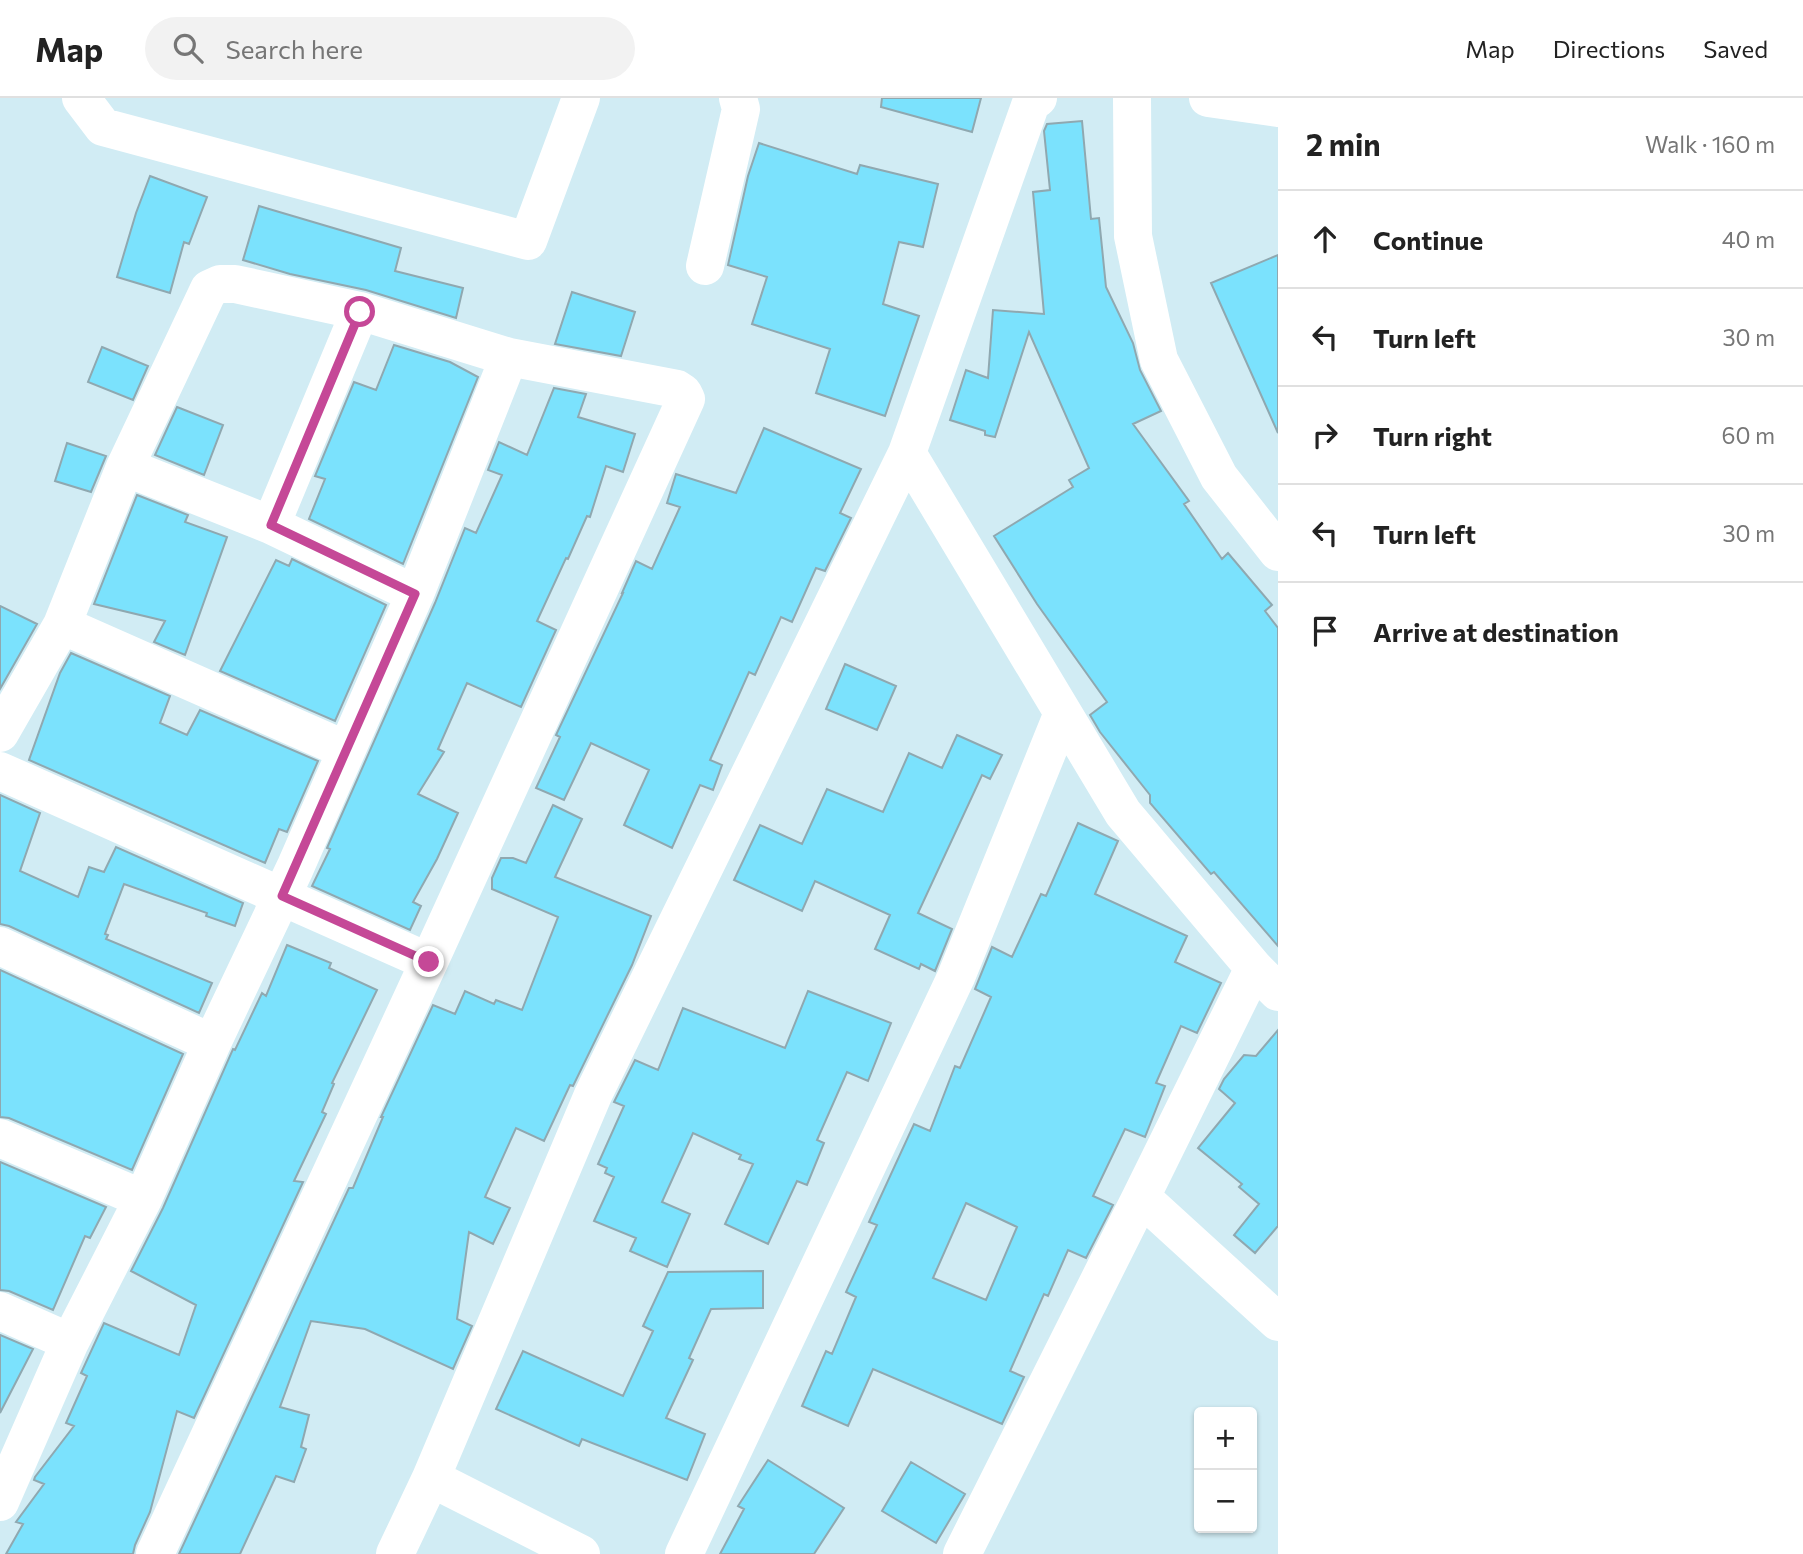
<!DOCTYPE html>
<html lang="en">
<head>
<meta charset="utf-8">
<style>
	body { margin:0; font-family:Commissioner,sans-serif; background:#f2f2f2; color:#222 }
	.controls { position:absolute; right:21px; bottom:21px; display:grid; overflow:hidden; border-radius:7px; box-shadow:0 2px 5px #0004 }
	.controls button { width:63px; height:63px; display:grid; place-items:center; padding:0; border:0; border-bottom:2px solid #e0e0e0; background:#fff; color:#222; font:35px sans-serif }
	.stop { position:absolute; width:21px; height:21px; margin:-16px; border:5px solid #c54897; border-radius:50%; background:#fff }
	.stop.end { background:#c54897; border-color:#fff; box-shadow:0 2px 7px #0008 }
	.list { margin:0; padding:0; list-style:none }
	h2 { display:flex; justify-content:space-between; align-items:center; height:91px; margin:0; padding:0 28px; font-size:30px }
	h2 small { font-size:23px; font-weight:400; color:#767676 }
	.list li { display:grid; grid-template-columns:46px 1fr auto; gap:21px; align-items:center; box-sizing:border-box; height:98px; padding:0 28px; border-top:2px solid #e0e0e0 }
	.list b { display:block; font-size:26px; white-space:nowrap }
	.list em { font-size:23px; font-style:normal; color:#767676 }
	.icon { flex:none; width:38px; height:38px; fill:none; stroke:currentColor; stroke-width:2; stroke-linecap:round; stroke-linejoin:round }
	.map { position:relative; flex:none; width:1278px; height:1456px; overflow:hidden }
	header { display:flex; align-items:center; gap:42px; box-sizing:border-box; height:98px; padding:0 35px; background:#fff; border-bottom:2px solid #e0e0e0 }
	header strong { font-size:33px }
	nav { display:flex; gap:38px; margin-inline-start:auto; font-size:24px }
	.search { width:490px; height:63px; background:#f2f2f2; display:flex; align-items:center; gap:18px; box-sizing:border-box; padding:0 24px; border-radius:38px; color:#767676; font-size:26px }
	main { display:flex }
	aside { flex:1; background:#fff }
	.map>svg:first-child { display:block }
	.building { fill:#7be2fd; stroke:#8fa8b0; stroke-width:2; fill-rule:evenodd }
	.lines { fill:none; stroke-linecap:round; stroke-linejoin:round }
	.minor { stroke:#fff; stroke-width:38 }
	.route { stroke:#c54897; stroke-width:9 }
</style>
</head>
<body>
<header>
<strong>Map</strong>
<div class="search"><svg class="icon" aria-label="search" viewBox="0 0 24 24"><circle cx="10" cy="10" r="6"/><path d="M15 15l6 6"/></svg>Search here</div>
<nav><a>Map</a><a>Directions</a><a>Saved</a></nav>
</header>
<main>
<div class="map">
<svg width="1278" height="1456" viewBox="0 0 1278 1456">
	<rect width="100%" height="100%" fill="#d1ecf4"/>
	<path class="building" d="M882 0H981L972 34 881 9Z
		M1082 23 1091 121 1099 120 1106 189 1133 245 1140 272 1161 313 1133 326 1189 403 1184 406 1222 461 1228 455 1272 507 1265 513 1278 530V848L1214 774 1211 776 1150 705V697L1100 634 1090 617 1107 604 1037 506 994 438 1073 389 1069 382 1089 370 1029 234 995 339 985 337V333L950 322 966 272 988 280 993 212 1044 216 1033 94 1050 92 1044 33 1047 26Z
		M759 45 857 76 860 67 938 86 923 149 899 144 883 206 919 218 885 318 816 295 830 251 752 226 767 179 728 167 748 78Z
		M150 78 207 99 189 146 184 144 170 195 117 179 136 115Z
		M259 108 401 150 395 173 463 190 456 220 366 192 290 176 243 162Z
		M1278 157V335L1211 185Z
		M572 194 635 214 621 258 555 246Z
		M394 247 450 264 478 279 403 466 309 421 325 381 315 378 354 284 376 292Z
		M102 249 148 268 133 302 88 284Z
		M554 290 586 296 578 319 635 336 623 374 606 368 590 419 587 418 568 461 566 460 537 523 556 532 521 609 467 585 438 651 444 654 418 696 458 715 437 761 413 804 421 808 410 832 312 788 330 751 327 750 435 505 465 430 476 435 502 377 488 372 499 344 527 357Z
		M177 309 223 327 204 377 155 357Z
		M764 330 861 371 840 415 851 420 825 473 816 470 792 524 781 519 755 577 749 574 710 662 722 667 713 692 700 687 672 750 624 727 649 672 591 645 564 702 536 690 560 639 556 637 623 495H622L636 463 652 471 680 409 667 405 676 376 736 395Z
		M67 345 106 358 91 394 55 383Z
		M137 397 188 417 185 424 227 439 185 557 154 544 165 523 94 506Z
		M292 461 386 507 335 623 220 573 276 462 289 468Z
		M0 508 37 526 0 591Z
		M71 555 170 598 160 625 187 637 200 612 318 663 287 734 279 731 265 765 29 662 60 575Z
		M845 566 896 588 877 632 826 611Z
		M957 637 1002 657 990 681 982 677 918 815 952 831 935 873 921 866 919 871 875 851 890 817 815 783 802 813 734 782 760 727 802 746 827 691 883 714 909 655 942 670Z
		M0 697 40 715 20 773 78 799 89 769 104 774 116 749 243 805 235 828 206 818 207 815 124 786 105 836 108 837 106 841 212 885 199 915 9 828 0 826Z
		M553 707 582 721 555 779 651 818 632 867 573 988 570 987 544 1043 516 1030 485 1099 510 1110 493 1146 469 1134 457 1221 472 1228 453 1271 365 1231 311 1223 280 1309 309 1317 301 1349 306 1351 294 1384 276 1378 240 1456H179L349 1090H353L383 1019H381L433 907 455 916 465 893 494 906 496 902 522 912 558 819 492 791V780L501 760H513L526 765Z
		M1078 725 1118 743 1095 796 1187 838 1175 864 1221 885 1197 935 1181 928 1156 985 1165 988 1145 1039 1125 1031 1093 1098 1113 1107 1086 1160 1068 1152 1048 1198 1044 1196 1010 1273 1024 1279 1002 1326 873 1271 848 1328 802 1308 826 1253 832 1256 856 1199 846 1194 877 1127 869 1124 914 1026 930 1033 955 968 960 970 991 899 975 891 992 849 1012 859 1041 796 1046 798ZM966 1105 1017 1129 986 1202 933 1180Z
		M287 847 331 865 329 870 377 892 332 985 334 986 322 1014 326 1016 294 1083 303 1084 194 1320 177 1313 150 1414 135 1447 133 1456H6L23 1426 16 1424 44 1386 34 1382 35 1379 74 1328 66 1325 87 1278 81 1275 104 1225 179 1257 196 1207 131 1173 163 1110 233 951 235 952 262 895 266 898Z
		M0 872 183 956 132 1072 9 1020 0 1019Z
		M808 893 891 925 868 983 847 974 817 1042 824 1045 807 1087 797 1083 768 1146 725 1126 753 1066 739 1061 741 1057 693 1035 662 1104 690 1116 667 1169 630 1153 636 1140 594 1123 614 1079 605 1075 607 1070 598 1066 624 1008 614 1004 635 962 658 972 683 910 785 950Z
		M1278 932V1128L1255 1155 1234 1137 1259 1106 1239 1089 1242 1086 1198 1050 1235 1005 1219 991 1224 981 1244 957 1256 958Z
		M0 1064 106 1109 90 1140 85 1138 53 1212 9 1193 0 1192Z
		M763 1173V1210L711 1211 689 1260 693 1262 666 1320 705 1336 687 1382 582 1341 579 1348 496 1311 523 1253 623 1298 653 1233 643 1228 668 1174Z
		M0 1237 33 1251 0 1315Z
		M768 1362 844 1410 814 1456H720L744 1411 738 1408Z
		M911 1364 965 1396 936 1445 882 1413Z"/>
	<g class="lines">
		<path class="minor" d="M81 0 103 29 528 143 581 0
			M1132 0 1133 138 1159 262 1219 379 1278 454
			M1208 0 1278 10
			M705 168 741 11 738 0
			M907 355 1123 715 1254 870 1278 894
			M125 369 271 427 415 496
			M271 427 360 213
			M62 527 346 652
			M0 635 62 527 125 369 209 191 220 186H235L360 213 509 259 677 291 683 295 686 301 429 864 155 1456
			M0 673 429 864
			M0 848 212 945
			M0 1040 143 1101
			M1141 1099 1278 1224
			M0 1213 70 1244
			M431 1380 581 1456
			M0 1404 70 1244 143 1101 212 945 295 770 415 496 509 259
			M395 1456 431 1380 593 997 907 355 1031 5 1038 0
			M684 1456 956 879 1063 615
			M962 1456 1141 1099 1254 870"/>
	</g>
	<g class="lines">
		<path class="route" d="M360 214 271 427 415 496 282 798 429 864"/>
	</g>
</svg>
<div class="controls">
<button>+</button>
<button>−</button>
</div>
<div class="stop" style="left:360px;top:214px"></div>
<div class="stop end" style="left:429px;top:864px"></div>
</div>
<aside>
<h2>2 min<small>Walk · 160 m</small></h2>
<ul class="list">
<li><svg class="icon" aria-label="ahead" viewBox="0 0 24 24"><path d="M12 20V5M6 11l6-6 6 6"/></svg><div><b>Continue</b></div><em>40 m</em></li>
<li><svg class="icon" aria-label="left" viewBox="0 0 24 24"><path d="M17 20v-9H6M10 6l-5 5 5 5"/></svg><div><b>Turn left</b></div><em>30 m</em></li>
<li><svg class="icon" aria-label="right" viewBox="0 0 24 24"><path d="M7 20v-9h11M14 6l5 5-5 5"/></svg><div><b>Turn right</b></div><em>60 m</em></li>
<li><svg class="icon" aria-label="left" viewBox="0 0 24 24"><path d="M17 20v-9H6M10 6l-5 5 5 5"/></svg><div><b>Turn left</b></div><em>30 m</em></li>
<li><svg class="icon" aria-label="arrive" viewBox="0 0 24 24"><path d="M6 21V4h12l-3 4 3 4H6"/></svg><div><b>Arrive at destination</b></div></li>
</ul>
</aside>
</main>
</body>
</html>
